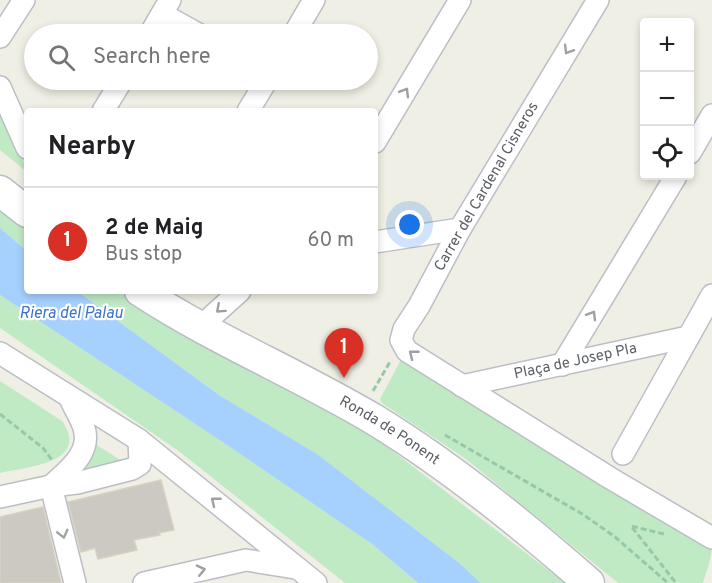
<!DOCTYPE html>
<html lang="en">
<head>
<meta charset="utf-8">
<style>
	body { margin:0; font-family:Overpass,sans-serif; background:#f6f6f6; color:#202124 }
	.controls { position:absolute; right:18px; top:18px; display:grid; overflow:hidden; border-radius:6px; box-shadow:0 3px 9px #0003 }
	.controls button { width:54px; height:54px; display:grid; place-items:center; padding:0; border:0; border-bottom:2px solid #e0e0e0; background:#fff; color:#202124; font:30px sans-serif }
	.you { position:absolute; left:410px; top:225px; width:21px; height:21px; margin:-15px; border:4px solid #fff; border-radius:50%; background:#1a73e8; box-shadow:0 0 0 9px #1a73e833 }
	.badge { display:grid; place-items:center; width:39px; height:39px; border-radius:50%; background:#d93025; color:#fff; font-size:20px; font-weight:700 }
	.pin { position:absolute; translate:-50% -50px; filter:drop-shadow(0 2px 3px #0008) }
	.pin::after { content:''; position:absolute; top:32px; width:21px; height:18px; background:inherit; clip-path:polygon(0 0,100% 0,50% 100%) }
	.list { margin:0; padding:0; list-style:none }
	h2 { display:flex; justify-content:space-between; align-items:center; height:78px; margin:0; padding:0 24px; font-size:26px }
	h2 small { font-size:20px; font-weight:400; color:#757577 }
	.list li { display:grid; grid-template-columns:39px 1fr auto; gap:18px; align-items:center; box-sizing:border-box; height:108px; padding:0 24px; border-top:2px solid #e0e0e0 }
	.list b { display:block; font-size:22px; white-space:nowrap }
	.list p { margin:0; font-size:20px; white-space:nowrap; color:#757577 }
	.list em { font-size:20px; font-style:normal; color:#757577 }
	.icon { flex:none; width:33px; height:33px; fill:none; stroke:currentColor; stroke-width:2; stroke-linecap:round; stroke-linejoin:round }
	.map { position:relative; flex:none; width:712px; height:583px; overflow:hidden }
	.search { position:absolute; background:#fff; box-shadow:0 3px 9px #0003; left:24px; top:24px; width:354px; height:66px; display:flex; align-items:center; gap:15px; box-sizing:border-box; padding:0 21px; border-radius:33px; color:#757577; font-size:22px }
	.panel { position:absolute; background:#fff; box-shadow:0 3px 9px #0003; left:24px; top:108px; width:354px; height:186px; border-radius:6px }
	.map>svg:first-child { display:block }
	.green { fill:#bfeac3 }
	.water { fill:#a6d1ff }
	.building { fill:#cbc9c2; stroke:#d6d1c2; stroke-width:1.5 }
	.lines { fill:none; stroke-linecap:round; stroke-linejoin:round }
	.street-casing { stroke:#bcbec5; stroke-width:24 }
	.secondary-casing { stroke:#babdc4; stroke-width:33 }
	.path { stroke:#96c9a9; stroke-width:3; stroke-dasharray:6 3; stroke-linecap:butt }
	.street { stroke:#fff; stroke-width:21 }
	.secondary { stroke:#fff; stroke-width:30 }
	.oneway { stroke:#9da0a4 }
	.labels { text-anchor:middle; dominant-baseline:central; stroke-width:4.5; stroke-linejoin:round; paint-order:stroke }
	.street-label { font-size:15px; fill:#5c6067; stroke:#fff }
	.water-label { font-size:16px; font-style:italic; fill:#3b74c5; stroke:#fff }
</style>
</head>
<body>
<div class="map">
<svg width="712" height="583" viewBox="0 0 712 583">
	<rect width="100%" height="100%" fill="#f0efe5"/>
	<path class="green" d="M0 113 27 169V172L0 150Z
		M0 202 27 222V251L0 228Z
		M77 291H124L147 308 381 442 565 583H481L458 562 317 454 219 395Z
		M0 295 230 447 372 544 418 583H345L180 452 0 328Z
		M402 358 712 544C712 558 707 569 703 583H618L466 459 382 403 380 399Z
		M0 381 62 421C91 463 27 467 0 473Z
		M95 444 122 461 74 473Z"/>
	<path class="water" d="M0 228 27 251V291H77L219 395 317 454 458 562 481 583H418L372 544 230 447 0 295Z"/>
	<path class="building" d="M161 480 174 530 159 533 160 535 134 540 137 550 98 559 95 548 81 552 68 502Z
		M43 507 61 583H0V517Z"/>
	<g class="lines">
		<g class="street-casing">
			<g id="street">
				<path d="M598 0 460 229 419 306 404 329 401 340 407 351 610 478 712 538"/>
				<path d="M162 14 198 34"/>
				<path d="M150 34 170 0"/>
				<path d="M294 34 314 0"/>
				<path d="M0 37 24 0"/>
				<path d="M0 87 27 148"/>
				<path d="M103 111 122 80"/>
				<path d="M248 111 267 80"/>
				<path d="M375 142 460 0"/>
				<path d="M690 153 712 115"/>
				<path d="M375 242 460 229"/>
				<path d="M200 327 240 291"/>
				<path d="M0 353 139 440 316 583"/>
				<path d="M562 365 676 176"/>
				<path id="s1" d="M462 386 688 337"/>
				<path d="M623 454 712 295"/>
				<path d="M51 486C67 471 92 453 84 428 81 418 74 408 70 398"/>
				<path d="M51 486 75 583"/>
				<path d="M0 497 51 486 77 483 132 469 140 464 139 440"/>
				<path d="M144 583 246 560 295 568"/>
			</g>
		</g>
		<g class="secondary-casing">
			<g id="secondary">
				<path d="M0 191 27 212"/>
				<path id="s2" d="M140 291C215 340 298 374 375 420 450 466 523 525 589 583"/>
			</g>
		</g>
		<path class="path" d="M373 391 391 360
			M0 414 43 448 52 460
			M445 435 584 515 615 537 668 583
			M664 534 631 526 676 583"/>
		<use href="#street" class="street"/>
		<use href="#secondary" class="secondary"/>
	</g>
	<defs><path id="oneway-chevron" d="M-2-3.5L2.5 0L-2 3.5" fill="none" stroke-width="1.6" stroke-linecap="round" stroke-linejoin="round" transform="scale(1.5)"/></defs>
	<g class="oneway">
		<use href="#oneway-chevron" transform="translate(568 50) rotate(121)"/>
		<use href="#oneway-chevron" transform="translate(405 92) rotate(-59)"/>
		<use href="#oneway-chevron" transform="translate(220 309) rotate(138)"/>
		<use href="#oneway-chevron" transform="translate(592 315) rotate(-59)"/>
		<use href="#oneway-chevron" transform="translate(413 354) rotate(-142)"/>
		<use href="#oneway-chevron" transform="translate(215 501) rotate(-141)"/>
		<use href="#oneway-chevron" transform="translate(63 534) rotate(76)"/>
		<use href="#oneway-chevron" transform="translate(201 570) rotate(-13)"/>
	</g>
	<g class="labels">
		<g class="street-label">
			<text transform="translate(487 187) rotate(-60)">Carrer del Cardenal Cisneros</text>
			<text stroke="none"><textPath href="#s1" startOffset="116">Plaça de Josep Pla</textPath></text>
			<text stroke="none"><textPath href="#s2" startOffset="286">Ronda de Ponent</textPath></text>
		</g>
		<g class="water-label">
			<text x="71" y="314">Riera del Palau</text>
		</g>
	</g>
</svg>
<div class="controls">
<button>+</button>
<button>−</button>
<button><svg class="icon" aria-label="locate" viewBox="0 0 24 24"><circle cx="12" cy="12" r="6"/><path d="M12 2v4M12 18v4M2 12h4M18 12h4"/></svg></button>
</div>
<div class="you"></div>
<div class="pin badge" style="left:344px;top:378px">1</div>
<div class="search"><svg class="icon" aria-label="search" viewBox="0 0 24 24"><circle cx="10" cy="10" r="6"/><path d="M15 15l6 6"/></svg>Search here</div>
<section class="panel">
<h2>Nearby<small></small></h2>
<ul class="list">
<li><span class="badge">1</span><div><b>2 de Maig</b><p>Bus stop</p></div><em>60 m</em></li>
</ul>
</section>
</div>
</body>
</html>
